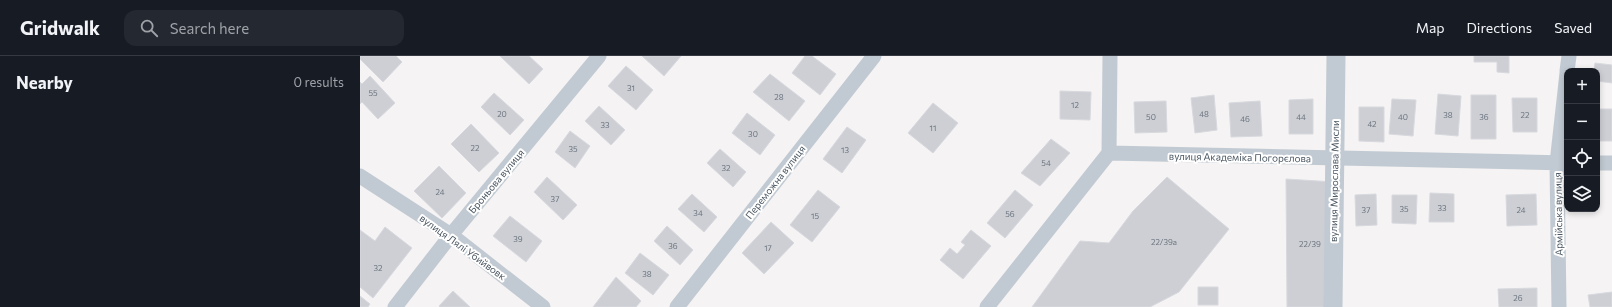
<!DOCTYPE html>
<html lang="en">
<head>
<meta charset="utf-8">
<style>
	body { margin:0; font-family:Commissioner,sans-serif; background:#242831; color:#f1f3f6 }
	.controls { position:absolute; right:12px; top:12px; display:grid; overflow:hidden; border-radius:8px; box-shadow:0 2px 6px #0003 }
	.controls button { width:36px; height:36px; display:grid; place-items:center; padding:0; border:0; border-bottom:1px solid #363941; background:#171b24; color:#f1f3f6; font:20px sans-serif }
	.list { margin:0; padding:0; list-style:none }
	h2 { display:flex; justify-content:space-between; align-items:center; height:52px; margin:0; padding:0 16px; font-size:17px }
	h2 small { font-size:13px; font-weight:400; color:#9ea1a6 }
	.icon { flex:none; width:22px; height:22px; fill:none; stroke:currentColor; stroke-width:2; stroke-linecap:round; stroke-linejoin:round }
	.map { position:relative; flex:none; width:1252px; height:251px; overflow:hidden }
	header { display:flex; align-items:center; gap:24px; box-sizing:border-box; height:56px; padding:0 20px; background:#171b24; border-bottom:1px solid #363941 }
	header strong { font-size:19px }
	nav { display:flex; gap:22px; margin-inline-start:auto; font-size:14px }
	.search { width:280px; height:36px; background:#242831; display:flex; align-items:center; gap:10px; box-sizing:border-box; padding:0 14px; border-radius:12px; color:#9ea1a6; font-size:15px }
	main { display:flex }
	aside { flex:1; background:#171b24 }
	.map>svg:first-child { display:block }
	.building { fill:#cdcfd5; stroke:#d7d9de }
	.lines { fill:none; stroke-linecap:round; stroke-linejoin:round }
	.minor { stroke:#c1cad2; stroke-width:15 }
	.tertiary { stroke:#c1cad2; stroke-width:19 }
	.labels { text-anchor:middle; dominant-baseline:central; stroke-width:4; stroke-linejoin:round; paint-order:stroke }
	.number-label { font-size:8px; fill:#6b747e }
	.street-label { font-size:10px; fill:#4a5661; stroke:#fff }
</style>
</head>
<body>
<header>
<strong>Gridwalk</strong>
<div class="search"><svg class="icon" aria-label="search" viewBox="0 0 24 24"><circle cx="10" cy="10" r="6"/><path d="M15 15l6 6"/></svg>Search here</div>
<nav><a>Map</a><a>Directions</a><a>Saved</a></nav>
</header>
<main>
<aside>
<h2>Nearby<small>0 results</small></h2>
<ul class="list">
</ul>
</aside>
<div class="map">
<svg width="1252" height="251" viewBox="0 0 1252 251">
	<rect width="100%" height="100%" fill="#f5f3f3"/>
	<path class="building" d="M0 0H36L42 6 23 26 0 3Z
		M140 0H169L183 13 169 28Z
		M282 0H321L304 20Z
		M445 0H452L476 18 460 39 432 17Z
		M1114 0H1149V17L1137 16V6H1114Z
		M1235 7 1252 9V27L1237 25V15H1234Z
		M266 10 293 34 276 54 248 30Z
		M410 18 445 45 429 65 393 36Z
		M10 20 35 47 18 63 2 46 0 48V26L2 28Z
		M700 35 731 36 730 64 700 63Z
		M134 37 164 64 150 79 121 51Z
		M1078 38 1101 40 1098 80 1075 78Z
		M854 39 857 74 835 77 831 42Z
		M1111 39H1136V83H1111Z
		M1152 42H1177V76H1153Z
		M953 43V78H929V44Z
		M1032 43 1056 44 1053 80 1029 78Z
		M806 45 807 76 775 77 774 46Z
		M900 45 902 80 871 81 869 47Z
		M573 47 598 67 573 97 548 77Z
		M239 50 265 74 251 89 225 65Z
		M999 51H1024V86L999 85Z
		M1239 53H1252V85H1239Z
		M387 57 415 79 400 99 372 77Z
		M111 68 139 97 119 116 91 88Z
		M487 71 506 84 482 117 463 103Z
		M210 75 230 90 215 112 195 96Z
		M691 83 710 97 680 130 661 117Z
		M360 93 386 116 373 131 347 107Z
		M79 110 106 137 82 162 54 135Z
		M187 121 217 149 203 164 174 136Z
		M807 121 869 173 819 236 790 251H672L720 185 749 187 773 155Z
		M926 123 974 126 973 251H927Z
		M458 134 480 151 452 186 430 169Z
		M655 134 673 149 645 182 627 167Z
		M1070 137 1094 138V166H1069Z
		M332 138 357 161 344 176 318 153Z
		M1016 138 1017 169 996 170 995 139Z
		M1176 138 1177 169 1147 170 1146 139Z
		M1032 139H1057L1056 168 1032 167Z
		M150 160 182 185 166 206 133 180Z
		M411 166 434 187 404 218 382 197Z
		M307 170 333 194 320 209 294 185Z
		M25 171 52 192 13 242 0 231V174L15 185Z
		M611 174 631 190 603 223 580 204 590 192 597 198 605 189 601 186Z
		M280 197 309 219 293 239 265 217Z
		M256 221 281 245 276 251H233Z
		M838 231H858V249H838Z
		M1177 232V251H1139L1138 233Z
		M93 235 110 251H80L79 250Z
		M1252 236V251H1230L1228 239Z
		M0 240 10 248 8 251H0Z"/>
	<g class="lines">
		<path class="minor" d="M1207 15 1209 0
			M749 97 750 0
			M1237 107H1252
			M0 120 91 179 183 251
			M35 251 91 179 239 0
			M317 251 514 0
			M627 251 749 97 1207 107
			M1199 251 1197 107 1207 17"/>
		<path class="tertiary" d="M973 251 976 0"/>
	</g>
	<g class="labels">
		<g class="number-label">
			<text x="271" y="32">31</text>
			<text x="13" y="37">55</text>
			<text x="419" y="41">28</text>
			<text x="715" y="49">12</text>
			<text x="142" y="58">20</text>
			<text x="844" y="58">48</text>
			<text x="1088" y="59">38</text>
			<text x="1165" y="59">22</text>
			<text x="791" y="61">50</text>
			<text x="941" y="61">44</text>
			<text x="1043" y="61">40</text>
			<text x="1124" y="61">36</text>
			<text x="885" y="63">46</text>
			<text x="1012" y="68">42</text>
			<text x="245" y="69">33</text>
			<text x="573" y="72">11</text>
			<text x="393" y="78">30</text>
			<text x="115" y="92">22</text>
			<text x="213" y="93">35</text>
			<text x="485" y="94">13</text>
			<text x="686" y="107">54</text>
			<text x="366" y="112">32</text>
			<text x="80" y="136">24</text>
			<text x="195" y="143">37</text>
			<text x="1082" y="152">33</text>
			<text x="1044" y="153">35</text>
			<text x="1006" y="154">37</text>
			<text x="1161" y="154">24</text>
			<text x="338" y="157">34</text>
			<text x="650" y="158">56</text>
			<text x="455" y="160">15</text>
			<text x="158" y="183">39</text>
			<text x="804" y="186">22/39а</text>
			<text x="950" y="188">22/39</text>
			<text x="313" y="190">36</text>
			<text x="408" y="192">17</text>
			<text x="18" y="212">32</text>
			<text x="287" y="218">38</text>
			<text x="1158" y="242">26</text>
		</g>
		<g class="street-label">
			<text transform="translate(880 101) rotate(1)">вулиця Академіка Погорєлова</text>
			<text transform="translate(136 125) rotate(-50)">Броньова вулиця</text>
			<text transform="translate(974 125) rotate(-89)">вулиця Мирослава Мисли</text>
			<text transform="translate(415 126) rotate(-52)">Переможна вулиця</text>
			<text transform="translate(1198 158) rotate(-91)">Армійська вулиця</text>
			<text transform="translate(103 191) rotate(36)">вулиця Лялі Убийвовк</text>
		</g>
	</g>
</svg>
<div class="controls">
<button>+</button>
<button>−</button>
<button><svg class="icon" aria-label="locate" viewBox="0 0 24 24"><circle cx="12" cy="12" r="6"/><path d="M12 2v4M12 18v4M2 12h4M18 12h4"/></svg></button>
<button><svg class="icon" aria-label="layers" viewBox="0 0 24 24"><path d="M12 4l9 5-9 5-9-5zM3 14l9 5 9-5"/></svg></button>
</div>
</div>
</main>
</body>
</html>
